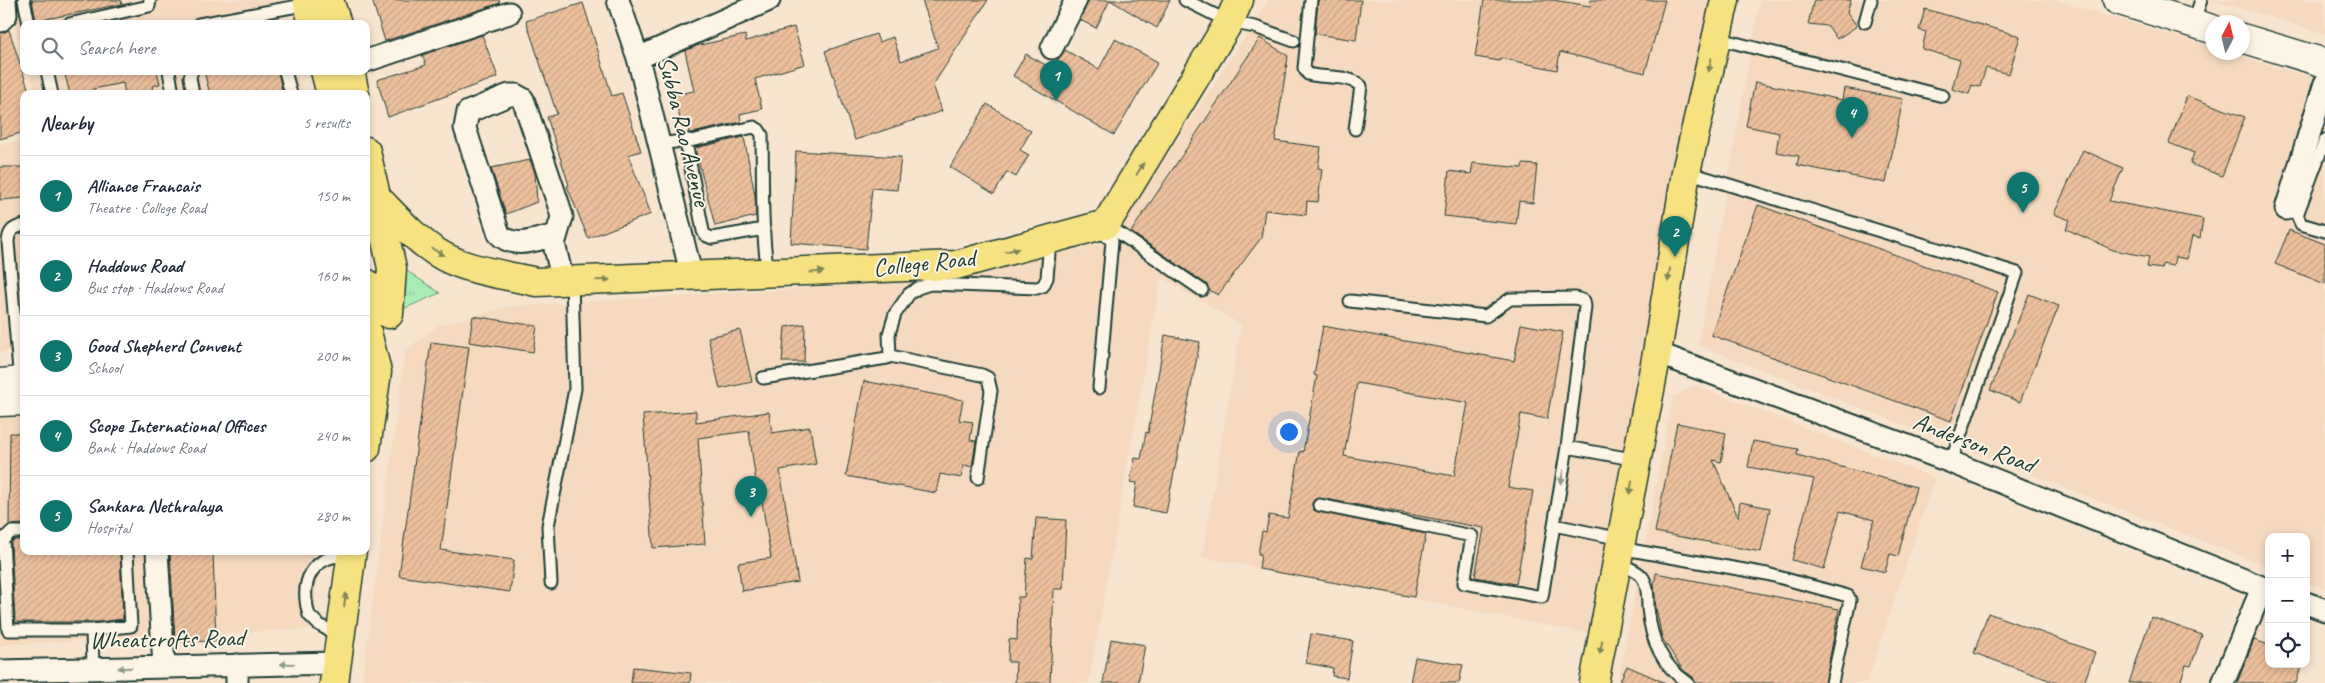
<!DOCTYPE html>
<html lang="en">
<head>
<meta charset="utf-8">
<style>
	body { margin:0; font-family:Caveat,sans-serif; background:#f2f2f3; color:#1f2937 }
	.controls { position:absolute; right:15px; bottom:15px; display:grid; overflow:hidden; border-radius:10px; box-shadow:0 2px 8px #0003 }
	.controls button { width:45px; height:45px; display:grid; place-items:center; padding:0; border:0; border-bottom:1px solid #e0e1e3; background:#fff; color:#1f2937; font:25px sans-serif }
	.compass { position:absolute; left:2205px; top:15px; width:45px; height:45px; border-radius:50%; background:#fff; box-shadow:0 2px 8px #0003; rotate:7deg }
	.you { position:absolute; left:1288px; top:431px; width:18px; height:18px; margin:-12px; border:4px solid #fff; border-radius:50%; background:#1a73e8; box-shadow:0 0 0 8px #1a73e833 }
	.badge { display:grid; place-items:center; width:32px; height:32px; border-radius:50%; background:#0f766e; color:#fff; font-size:16px; font-weight:700 }
	.pin { position:absolute; translate:-50% -41px; filter:drop-shadow(0 1px 2px #0008) }
	.pin::after { content:''; position:absolute; top:26px; width:18px; height:15px; background:inherit; clip-path:polygon(0 0,100% 0,50% 100%) }
	.list { margin:0; padding:0; list-style:none }
	h2 { display:flex; justify-content:space-between; align-items:center; height:65px; margin:0; padding:0 20px; font-size:21px }
	h2 small { font-size:16px; font-weight:400; color:#747a83 }
	.list li { display:grid; grid-template-columns:32px 1fr auto; gap:15px; align-items:center; box-sizing:border-box; height:80px; padding:0 20px; border-top:1px solid #e0e1e3 }
	.list b { display:block; font-size:19px; white-space:nowrap }
	.list p { margin:0; font-size:16px; white-space:nowrap; color:#747a83 }
	.list em { font-size:16px; font-style:normal; color:#747a83 }
	.icon { flex:none; width:28px; height:28px; fill:none; stroke:currentColor; stroke-width:2; stroke-linecap:round; stroke-linejoin:round }
	.map { position:relative; flex:none; width:2325px; height:683px; overflow:hidden }
	.search { position:absolute; background:#fff; box-shadow:0 2px 8px #0003; left:20px; top:20px; width:350px; height:55px; display:flex; align-items:center; gap:12px; box-sizing:border-box; padding:0 18px; border-radius:10px; color:#747a83; font-size:19px }
	.panel { position:absolute; background:#fff; box-shadow:0 2px 8px #0003; left:20px; top:90px; width:350px; height:465px; border-radius:10px }
	.map>svg:first-child { display:block }
	.built { fill:#f5dac0 }
	.grass { fill:url(#grass-tufts); stroke:#659474 }
	.building { fill:url(#building-hatch); stroke:#1f3d34; fill-rule:evenodd }
	.lines { fill:none; stroke-linecap:round; stroke-linejoin:round }
	.service-casing { stroke:#1f3d34; stroke-width:15 }
	.minor-casing { stroke:#1f3d34; stroke-width:25 }
	.secondary-casing { stroke:#1f3d34; stroke-width:31 }
	.primary-casing { stroke:#1f3d34; stroke-width:31 }
	.service { stroke:#fcf5e5; stroke-width:11 }
	.minor { stroke:#fcf5e5; stroke-width:21 }
	.secondary { stroke:#fcf5e5; stroke-width:28 }
	.primary { stroke:#f7e281; stroke-width:28 }
	.oneway { fill:#808757 }
	.oneway2 { fill:#8e998c }
	.labels { text-anchor:middle; dominant-baseline:central; stroke-width:4; stroke-linejoin:round; paint-order:stroke }
	.street-label { font-size:25px; fill:#1f3d34; stroke:#fcf5e5 }
</style>
</head>
<body>
<div class="map">
<svg width="2325" height="683" viewBox="0 0 2325 683">
	<defs>
		<pattern id="grass-tufts" width="24" height="20" patternUnits="userSpaceOnUse" patternTransform="scale(1.25)"><rect width="24" height="20" fill="#abecb5"/><path d="M3 7l-1-3M5 7V3M7 7l1-3M15 17l-1-3M17 17v-4M19 17l1-3" fill="none" stroke="#93cb9c"/></pattern>
		<pattern id="building-hatch" width="6" height="6" patternUnits="userSpaceOnUse" patternTransform="scale(1.25)"><rect width="6" height="6" fill="#edc09d"/><path d="M-1 1l2-2M0 6l6-6M5 7l2-2" fill="none" stroke="#cba688"/></pattern>
	</defs>
	<rect width="100%" height="100%" fill="#f8e5cf"/>
	<filter id="ink" filterUnits="userSpaceOnUse"><feTurbulence type="fractalNoise" baseFrequency=".02" numOctaves="2"/><feDisplacementMap in="SourceGraphic" scale="10" xChannelSelector="R" yChannelSelector="G"/><feConvolveMatrix kernelMatrix="1 2 1 2 8 2 1 2 1" color-interpolation-filters="sRGB"/></filter>
	<g filter="url(#ink)">
		<path class="built" d="M6 0H277L283 24H24V56Z
			M1269 0H1710L1590 634 1202 557 1241 325 1161 277 1089 683H362L405 351 438 325 511 306 924 281 1110 242Z
			M1760 0H2055L2212 47V52L2230 53 2325 81V589L2306 582V537H2269V567L1698 345Z
			M2211 0H2325V34L2229 5Z
			M29 71H296L303 94H36Z
			M24 141V350L0 352V144Z
			M1694 385 1935 478 1867 683H1618L1673 397Z
			M24 406V551H321L312 629 0 645V407Z"/>
		<path class="grass" d="M398 265 440 293 387 316Z"/>
		<path class="building" d="M32 0H121L122 4 36 21Z
			M372 0H499L500 3 385 41Z
			M922 0H988L933 85 942 111 855 140 825 51 876 34 879 42 893 37 901 61 938 48Z
			M1089 0H1170L1157 28 1110 0 1096 28 1080 20Z
			M1318 0H1361L1356 40 1315 34Z
			M1484 0H1553L1590 6 1591 0H1665L1645 73 1560 52 1557 70 1500 58V61L1475 57Z
			M1814 0H1851L1847 12 1857 26 1837 39 1828 26 1808 24Z
			M583 3 612 96 622 93 641 151 628 155 651 214 588 238 567 186 569 185 547 117 557 114 526 21Z
			M1925 9 2020 36 2009 74 1986 68 1980 87 1972 85 1969 94 1952 89 1960 60 1922 49 1926 32 1919 30Z
			M794 27 805 64 755 79 762 109 740 114 741 122 692 133H689L688 126 682 127 674 95 694 91 685 51 696 46 745 35 746 41Z
			M9 30 30 94H24V132L0 139V33Z
			M482 35 498 77 388 117 377 80 426 65 422 55Z
			M1260 38 1288 56 1275 141 1321 147 1318 168 1322 169 1318 202 1307 201 1306 215 1265 210 1261 238 1218 295 1209 290 1206 284 1131 232Z
			M1115 39 1158 62 1114 135 1013 76 1026 54 1051 68 1065 50 1099 69Z
			M64 71H157L160 84 152 86 154 94H125L123 83 93 89 94 94H70Z
			M204 71H278L283 94H210Z
			M1755 82 1842 100 1844 88 1903 99 1886 183 1797 165 1799 156 1776 152 1779 133 1746 126Z
			M2187 96 2245 117 2222 176 2190 164 2194 153 2169 143Z
			M987 104 1031 131 1020 150 1029 155 1016 177 1007 172 994 194 950 167Z
			M744 137 755 195 756 216 715 226 695 148Z
			M2083 150 2123 168 2109 201 2203 219 2200 238 2192 236 2187 259 2175 257 2173 266 2163 264 2162 269 2147 267 2149 257 2113 250 2066 229 2070 220 2054 214Z
			M796 151 901 157 897 190 872 188 866 249 791 243Z
			M530 160 535 173 537 202 506 214 491 168Z
			M1473 163 1522 168 1523 164 1537 165 1533 203 1519 201 1516 224 1444 216 1449 171 1471 174Z
			M0 167H24V198L0 200Z
			M1758 205 1998 292 1951 421 1711 335Z
			M2289 230 2325 244V284L2275 264Z
			M2029 294 2059 306 2020 402 1990 390Z
			M473 316 537 326 533 352 469 342Z
			M805 324 804 362H782L785 327Z
			M1521 324 1563 332 1547 419 1521 414 1508 487 1533 491 1516 584 1475 577 1484 528 1320 498 1314 500 1312 504 1314 510 1318 512 1426 534 1414 597 1259 569 1261 554H1258L1262 531 1266 532 1269 515 1288 518 1300 451 1303 452 1317 376 1314 375 1323 326 1514 361ZM1357 383 1468 403 1454 476 1344 456Z
			M740 330 752 382 720 389 708 337Z
			M1165 335 1200 342 1166 513 1133 507 1137 483 1130 482 1135 458 1141 459 1146 432 1148 433Z
			M431 342 469 347 441 550 514 560 510 592 399 576Z
			M864 381 963 400 959 420 973 422 970 440 976 441 972 467 964 465 961 478 940 474 936 493 846 476Z
			M696 411V422L769 412 772 433 810 427 816 464 780 470 798 582 742 591 738 563 771 558 760 489 757 490 749 431 698 438 705 544 653 548 643 415Z
			M1677 423 1726 433 1721 462 1713 460 1738 517 1740 502 1770 508 1761 552 1655 532Z
			M10 433H24V524L9 525Z
			M1753 441 1798 449 1797 455 1916 487 1898 556 1890 554 1885 572 1861 566 1874 520 1840 511 1824 569 1792 560 1814 479 1748 467Z
			M1036 518 1066 520 1063 589H1054L1050 683H1015L1016 662H1008L1009 639 1017 640 1018 597H1024L1027 558 1033 559Z
			M14 540H24V551H120L123 619 99 622H15L11 543Z
			M170 551H213L216 641 175 642Z
			M1656 573 1839 609 1825 683H1695L1693 677 1683 670 1662 638 1656 608 1654 585Z
			M1988 613 2095 652 2084 683H2057L1974 653Z
			M2151 617 2202 635 2191 666 2186 665 2180 683H2129Z
			M1311 634 1353 641 1347 678 1332 676 1333 668 1306 663Z
			M1111 639 1145 645 1138 683H1103Z
			M2254 640 2269 645V664H2302L2296 683H2237Z
			M1415 657 1463 665 1459 683H1410Z
			M1627 666 1666 683H1619Z
			M633 667 691 673 690 683H631Z"/>
		<g class="lines">
			<g class="service-casing">
				<path id="service" d="M24 0 29 24
					M1185 0 1229 22 1255 27 1294 41
					M1311 0 1304 68 1308 74C1325 79 1348 74 1361 86L1355 129
					M2198 9 2201 0
					M1865 22 1871 0
					M69 24 149 6 150 0
					M199 24 309 4
					M1716 38 1943 96
					M47 71 52 94
					M169 71 173 94
					M192 71 190 77 193 94
					M285 71 291 94
					M2325 140 2297 215 2301 224 2325 231
					M660 144 689 140
					M1687 172 2017 273 1951 462
					M1106 224 1202 290
					M764 229 712 238 705 235 703 231 686 142 754 127 759 130 762 135C763 181 761 228 768 274
					M1098 229 1112 241 1099 388
					M1350 301 1486 316 1510 299 1576 298 1584 301 1585 307 1567 447
					M890 356 982 375 988 378 991 391 978 478
					M763 378 887 358 890 356 889 334 895 314 909 294 918 288 930 284 1037 288 1043 286 1047 278 1050 240
					M20 382 8 242C9 230 13 228 24 225
					M1319 505 1472 536 1464 583 1542 597 1554 525
					M24 532H11L3 540 8 630H92L131 626 127 551
					M1621 539 1554 525 1567 447 1637 460
					M1619 548 1767 574 1848 596 1850 600 1832 683
					M1617 563C1624 566 1639 571 1643 578 1648 586 1648 598 1648 608 1651 640 1661 665 1688 683
					M551 583 548 526 575 389 572 280
					M92 630 93 668
					M340 637 318 624 309 615C299 581 312 554 351 555"/>
			</g>
			<g class="minor-casing">
				<path id="minor" d="M618 0 638 58 692 277
					M0 21 6 15 5 0
					M1052 48 1076 0
					M638 58 769 0
					M366 61 509 13
					M2286 209 2325 83
					M556 235C537 239 514 250 499 234L465 128 468 112 509 95H516L523 99 559 206 562 217 554 244 563 281
					M1657 353 1951 462 2269 590
					M157 551 164 667
					M2306 603 2325 610
					M0 671 336 663
					M237 683V665
					M2223 683 2262 588"/>
			</g>
			<g class="secondary-casing">
				<path id="secondary" d="M2117 0 2212 29
					M2242 38 2325 63
					M0 383 24 381
					M0 402 24 401"/>
			</g>
			<g class="primary-casing">
				<path id="primary" d="M307 0 313 24
					M329 0 337 24
					M325 71 331 94
					M350 71 355 94
					M366 151 392 268 389 314
					M376 197C395 216 413 237 436 252 465 271 504 274 536 282L956 265 1106 224 1229 22 1239 0
					M366 283V310
					M366 328 377 372 366 448
					M334 683 352 551
					M1594 683 1657 353 1686 172 1725 0"/>
			</g>
			<use href="#service" class="service"/>
			<use href="#minor" class="minor"/>
			<use href="#secondary" class="secondary"/>
			<use href="#primary" class="primary"/>
		</g>
		<defs><path id="oneway-solid" d="M-6-.8H1V-3.2L6.5 0L1 3.2V.8H-6Z" transform="scale(1.25)"/></defs>
		<g class="oneway">
			<use href="#oneway-solid" transform="translate(1710 65) rotate(102)"/>
			<use href="#oneway-solid" transform="translate(1140 169) rotate(-59)"/>
			<use href="#oneway-solid" transform="translate(1012 250) rotate(-15)"/>
			<use href="#oneway-solid" transform="translate(438 252) rotate(30)"/>
			<use href="#oneway-solid" transform="translate(817 272) rotate(-3)"/>
			<use href="#oneway-solid" transform="translate(1669 275) rotate(99)"/>
			<use href="#oneway-solid" transform="translate(603 280) rotate(-2)"/>
			<use href="#oneway-solid" transform="translate(1631 487) rotate(101)"/>
			<use href="#oneway-solid" transform="translate(345 600) rotate(-82)"/>
			<use href="#oneway-solid" transform="translate(1601 647) rotate(101)"/>
		</g>
		<g class="oneway2">
			<use href="#oneway-solid" transform="translate(1562 477) rotate(100)"/>
			<use href="#oneway-solid" transform="translate(287 664) rotate(179)"/>
			<use href="#oneway-solid" transform="translate(125 668) rotate(179)"/>
		</g>
	</g>
	<g class="labels">
		<g class="street-label">
			<text transform="translate(684 131) rotate(76)">Subba Rao Avenue</text>
			<text transform="translate(924 263) rotate(-6)">College Road</text>
			<text transform="translate(1974 443) rotate(21)">Anderson Road</text>
			<text transform="translate(167 639) rotate(-1)">Wheatcrofts Road</text>
		</g>
	</g>
</svg>
<div class="controls">
<button>+</button>
<button>−</button>
<button><svg class="icon" aria-label="locate" viewBox="0 0 24 24"><circle cx="12" cy="12" r="6"/><path d="M12 2v4M12 18v4M2 12h4M18 12h4"/></svg></button>
</div>
<svg class="compass" viewBox="-18 -18 36 36"><path d="M0-13l5 13h-10z" fill="#e53935"/><path d="M0 13l5-13h-10z" fill="#747a83"/></svg>
<div class="you"></div>
<div class="pin badge" style="left:1056px;top:101px">1</div>
<div class="pin badge" style="left:1675px;top:257px">2</div>
<div class="pin badge" style="left:751px;top:517px">3</div>
<div class="pin badge" style="left:1852px;top:138px">4</div>
<div class="pin badge" style="left:2023px;top:213px">5</div>
<div class="search"><svg class="icon" aria-label="search" viewBox="0 0 24 24"><circle cx="10" cy="10" r="6"/><path d="M15 15l6 6"/></svg>Search here</div>
<section class="panel">
<h2>Nearby<small>5 results</small></h2>
<ul class="list">
<li><span class="badge">1</span><div><b>Alliance Francais</b><p>Theatre · College Road</p></div><em>150 m</em></li>
<li><span class="badge">2</span><div><b>Haddows Road</b><p>Bus stop · Haddows Road</p></div><em>160 m</em></li>
<li><span class="badge">3</span><div><b>Good Shepherd Convent</b><p>School</p></div><em>200 m</em></li>
<li><span class="badge">4</span><div><b>Scope International Offices</b><p>Bank · Haddows Road</p></div><em>240 m</em></li>
<li><span class="badge">5</span><div><b>Sankara Nethralaya</b><p>Hospital</p></div><em>280 m</em></li>
</ul>
</section>
</div>
</body>
</html>
